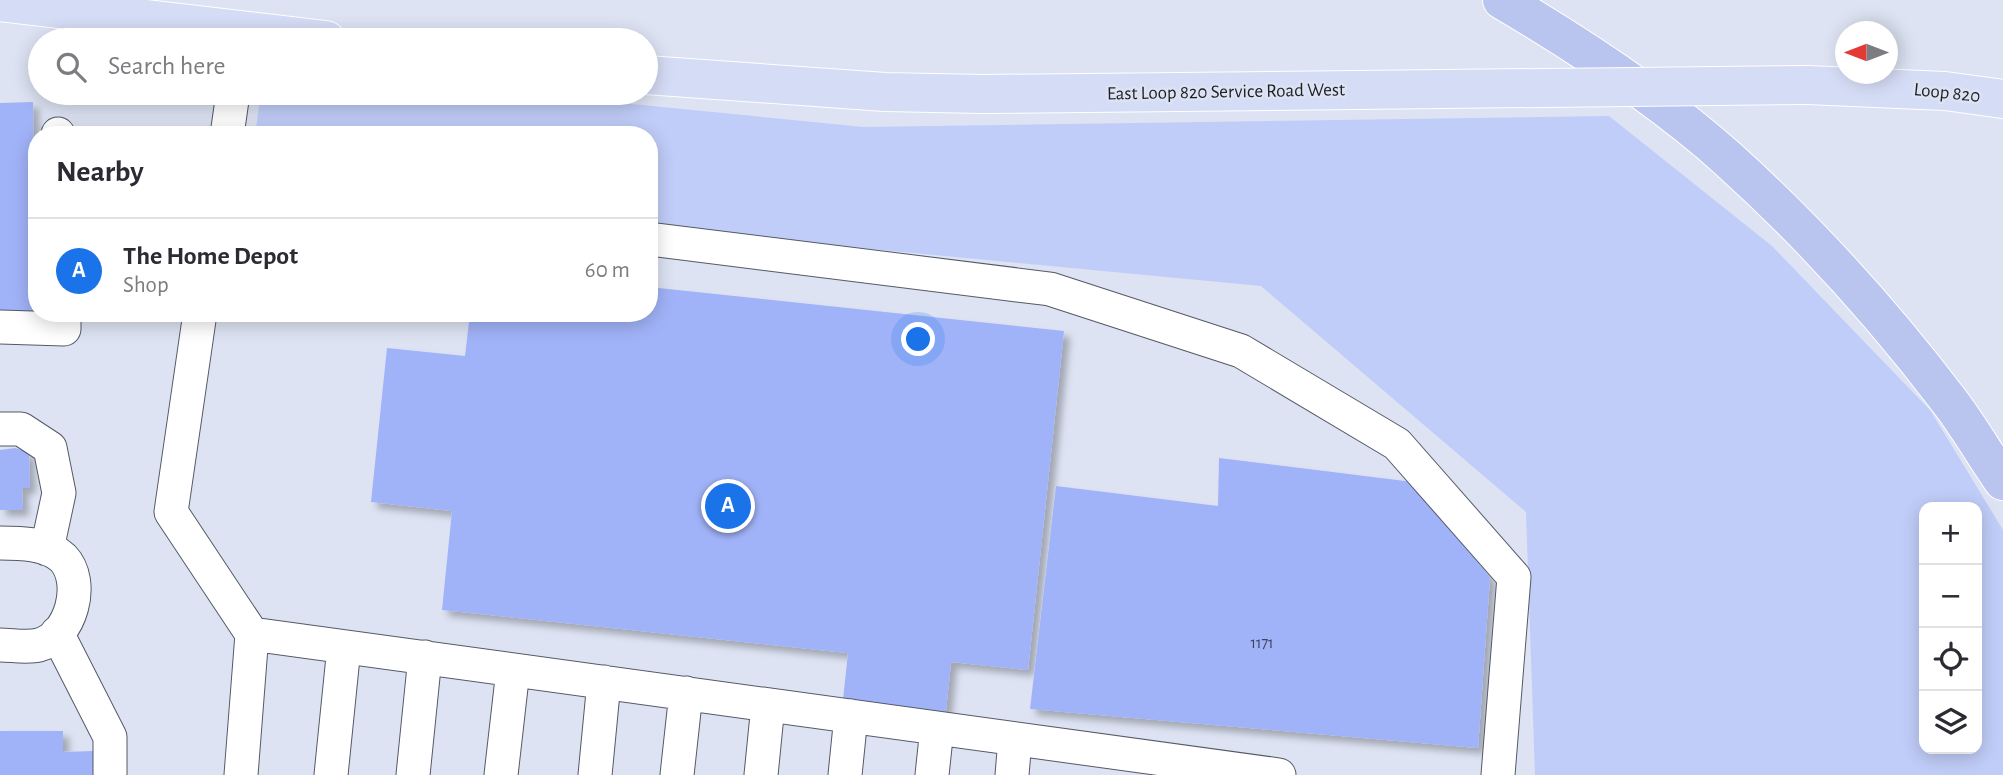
<!DOCTYPE html>
<html lang="en">
<head>
<meta charset="utf-8">
<style>
	body { margin:0; font-family:"Alegreya Sans",sans-serif; background:#f2f2f3; color:#2b2b33 }
	.controls { position:absolute; right:21px; bottom:21px; display:grid; overflow:hidden; border-radius:14px; box-shadow:0 4px 18px #0003 }
	.controls button { width:63px; height:63px; display:grid; place-items:center; padding:0; border:0; border-bottom:2px solid #e1e1e2; background:#fff; color:#2b2b33; font:35px sans-serif }
	.compass { position:absolute; left:1835px; top:21px; width:63px; height:63px; border-radius:50%; background:#fff; box-shadow:0 4px 18px #0003; rotate:270deg }
	.you { position:absolute; left:919px; top:340px; width:24px; height:24px; margin:-18px; border:5px solid #fff; border-radius:50%; background:#1a73e8; box-shadow:0 0 0 10px #1a73e833 }
	.badge { display:grid; place-items:center; width:46px; height:46px; border-radius:50%; background:#1a73e8; color:#fff; font-size:23px; font-weight:700 }
	.pin { position:absolute; translate:-50% -50%; border:4px solid #fff; box-shadow:0 2px 7px #0006 }
	.list { margin:0; padding:0; list-style:none }
	h2 { display:flex; justify-content:space-between; align-items:center; height:91px; margin:0; padding:0 28px; font-size:30px }
	h2 small { font-size:23px; font-weight:400; color:#7c7c81 }
	.list li { display:grid; grid-template-columns:46px 1fr auto; gap:21px; align-items:center; box-sizing:border-box; height:105px; padding:0 28px; border-top:2px solid #e1e1e2 }
	.list b { display:block; font-size:26px; white-space:nowrap }
	.list p { margin:0; font-size:23px; white-space:nowrap; color:#7c7c81 }
	.list em { font-size:23px; font-style:normal; color:#7c7c81 }
	.icon { flex:none; width:38px; height:38px; fill:none; stroke:currentColor; stroke-width:2; stroke-linecap:round; stroke-linejoin:round }
	.map { position:relative; flex:none; width:2003px; height:775px; overflow:hidden }
	.search { position:absolute; background:#fff; box-shadow:0 4px 18px #0003; left:28px; top:28px; width:630px; height:77px; display:flex; align-items:center; gap:18px; box-sizing:border-box; padding:0 24px; border-radius:38px; color:#7c7c81; font-size:26px }
	.panel { position:absolute; background:#fff; box-shadow:0 4px 18px #0003; left:28px; top:126px; width:630px; height:196px; border-radius:28px }
	.map>svg:first-child { display:block }
	.green { fill:#c0cdf8; fill-rule:evenodd }
	.building { fill:#a1b3f8; filter:url(#shadow) }
	.lines { fill:none; stroke-linecap:round; stroke-linejoin:round }
	.minor-casing { stroke:#555967; stroke-width:35 }
	.major-casing { stroke:#fff; stroke-width:40 }
	.highway-casing { stroke:#fff; stroke-width:40 }
	.minor { stroke:#fff; stroke-width:33 }
	.major { stroke:#d5dcf5; stroke-width:38 }
	.highway { stroke:#b9c5ee; stroke-width:38 }
	.major-bridge-casing { stroke:#fff; stroke-width:40; stroke-linecap:butt }
	.major-bridge { stroke:#d5dcf5; stroke-width:38 }
	.labels { text-anchor:middle; dominant-baseline:central; stroke-width:5; stroke-linejoin:round; paint-order:stroke }
	.number-label { font-size:16px; fill:#3e445a }
	.street-label { font-size:19px; fill:#1d1f25; stroke:#dde3f3 }
</style>
</head>
<body>
<div class="map">
<svg width="2003" height="775" viewBox="0 0 2003 775">
	<defs>
		<filter id="shadow"><feDropShadow dx="6" dy="6" stdDeviation="3.5" flood-color="#0004"/></filter>
	</defs>
	<rect width="100%" height="100%" fill="#dde3f3"/>
	<path class="green" d="M261 93H520L864 127 1609 116 1772 246 1930 410 2003 530V775H1535L1526 512 1261 286 649 228V135H255ZM1924 507H1977V749H1924Z"/>
	<path class="building" d="M33 102 34 312H0V103Z
		M649 287 1064 331 1028 670 951 662 945 720 842 709 848 653 442 610 452 511 371 502 387 348 465 356 470 313H649Z
		M15 448 29 452 30 488H22L23 510H0V450Z
		M1219 458 1413 482 1490 577 1478 748 1030 709 1056 486 1218 506Z
		M0 731H63V752L94 751V775H0Z"/>
	<g class="lines">
		<g class="minor-casing">
			<path id="minor" d="M58 134V135
				M227 135 233 93
				M649 239 1050 289 1241 351 1397 444 1514 577 1498 775
				M200 313 171 512 252 634
				M0 327 64 329V313
				M0 429H21L50 448 59 493 47 549
				M0 543C20 543 47 543 63 558 86 582 71 637 39 645 27 648 12 645 0 645
				M57 633 110 737V775
				M241 775 252 634 1279 775
				M331 775 344 647
				M413 775 425 657
				M501 775 513 670
				M595 775 604 682
				M677 775 686 693
				M761 775 768 705
				M845 775 851 716
				M932 775 937 728
				M1012 775 1015 739"/>
		</g>
		<g class="major-casing">
			<path id="major" d="M0 2 326 40
				M646 75 885 92 983 94 1356 90
				M1807 85 1945 91 2003 99"/>
		</g>
		<g class="highway-casing">
			<path id="highway" d="M1502 0C1580 46 1660 98 1728 159 1809 232 1884 315 1950 402 1969 427 1985 455 2003 481"/>
		</g>
		<use href="#minor" class="minor"/>
		<use href="#major" class="major"/>
		<use href="#highway" class="highway"/>
		<g class="major-bridge-casing">
			<path id="major-bridge" d="M1356 90 1807 85"/>
		</g>
		<use href="#major-bridge" class="major-bridge"/>
	</g>
	<g class="labels">
		<g class="number-label">
			<text x="1262" y="643">1171</text>
		</g>
		<g class="street-label">
			<text transform="translate(1226 92) rotate(-1)">East Loop 820 Service Road West</text>
			<text transform="translate(1947 93) rotate(6)">Loop 820</text>
		</g>
	</g>
</svg>
<div class="controls">
<button>+</button>
<button>−</button>
<button><svg class="icon" aria-label="locate" viewBox="0 0 24 24"><circle cx="12" cy="12" r="6"/><path d="M12 2v4M12 18v4M2 12h4M18 12h4"/></svg></button>
<button><svg class="icon" aria-label="layers" viewBox="0 0 24 24"><path d="M12 4l9 5-9 5-9-5zM3 14l9 5 9-5"/></svg></button>
</div>
<svg class="compass" viewBox="-18 -18 36 36"><path d="M0-13l5 13h-10z" fill="#e53935"/><path d="M0 13l5-13h-10z" fill="#7c7c81"/></svg>
<div class="you"></div>
<div class="pin badge" style="left:728px;top:506px">A</div>
<div class="search"><svg class="icon" aria-label="search" viewBox="0 0 24 24"><circle cx="10" cy="10" r="6"/><path d="M15 15l6 6"/></svg>Search here</div>
<section class="panel">
<h2>Nearby<small></small></h2>
<ul class="list">
<li><span class="badge">A</span><div><b>The Home Depot</b><p>Shop</p></div><em>60 m</em></li>
</ul>
</section>
</div>
</body>
</html>
